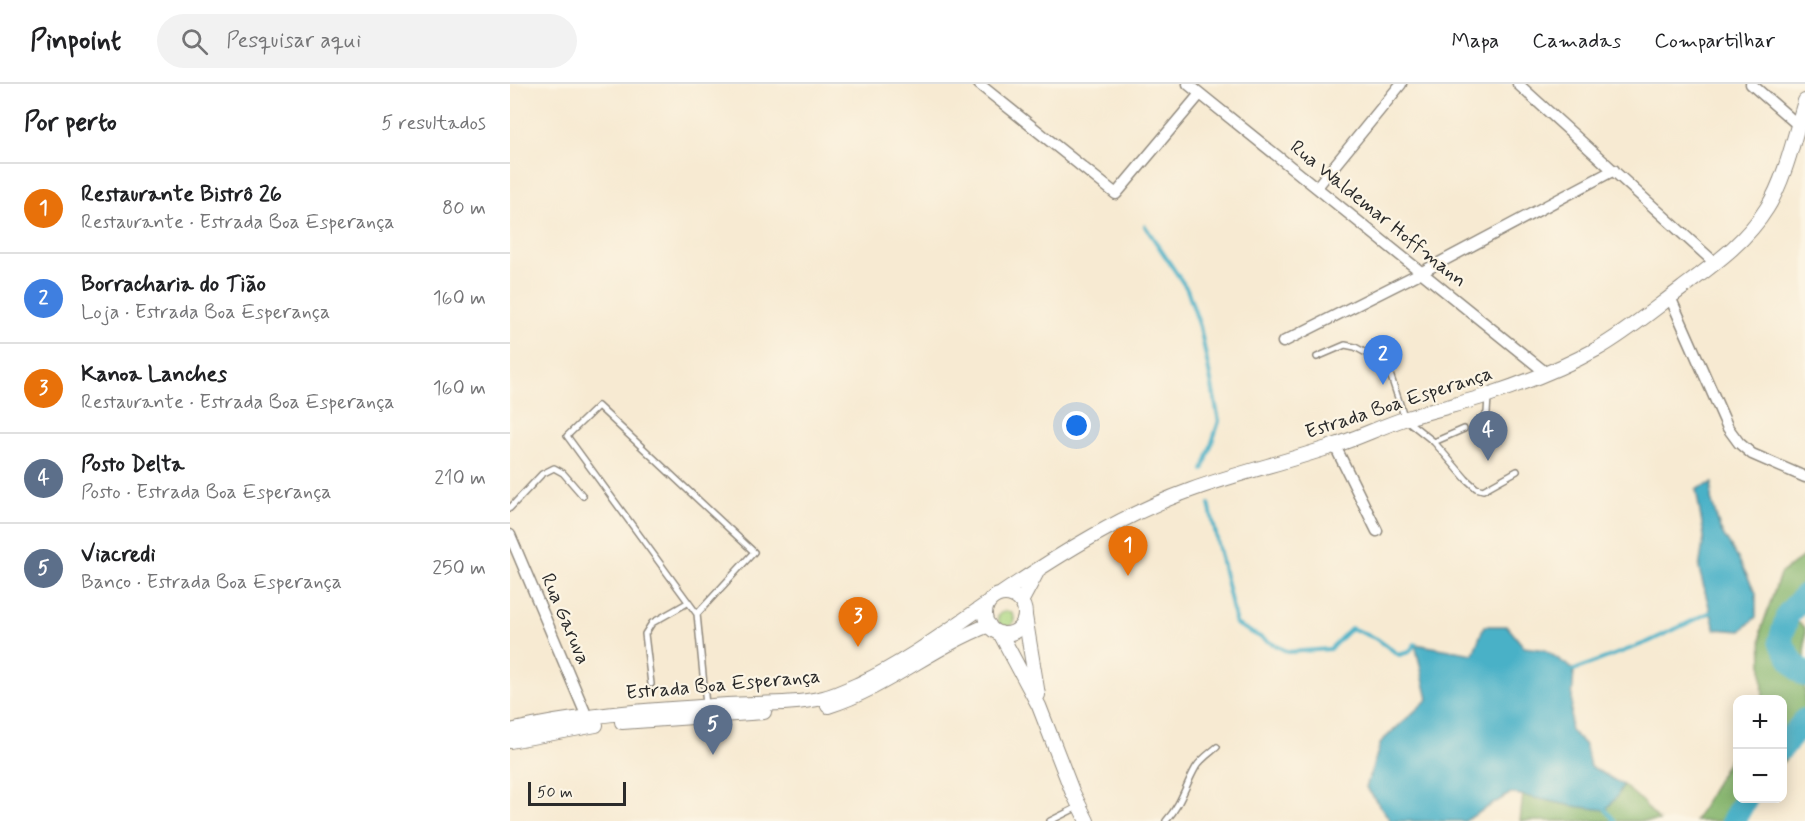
<!DOCTYPE html>
<html lang="pt">
<head>
<meta charset="utf-8">
<style>
	body { margin:0; font-family:Mynerve,sans-serif; background:#f2f2f2; color:#202124 }
	.controls { position:absolute; right:18px; bottom:18px; display:grid; overflow:hidden; border-radius:12px; box-shadow:0 3px 15px #0003 }
	.controls button { width:54px; height:54px; display:grid; place-items:center; padding:0; border:0; border-bottom:2px solid #e0e0e0; background:#fff; color:#202124; font:30px sans-serif }
	.scale { position:absolute; left:18px; bottom:15px; width:98px; box-sizing:border-box; padding-left:6px; border:3px solid #2b2b2b; border-top:0; font-size:16px; line-height:21px; white-space:nowrap; color:#2b2b2b; -webkit-text-stroke:4px #fcf5e5; paint-order:stroke }
	.you { position:absolute; left:567px; top:342px; width:21px; height:21px; margin:-15px; border:4px solid #fff; border-radius:50%; background:#1a73e8; box-shadow:0 0 0 9px #1a73e833 }
	.badge { display:grid; place-items:center; width:39px; height:39px; border-radius:50%; background:#111827; color:#fff; font-size:20px; font-weight:700 }
	.pin { position:absolute; translate:-50% -50px; filter:drop-shadow(0 2px 3px #0008) }
	.pin::after { content:''; position:absolute; top:32px; width:21px; height:18px; background:inherit; clip-path:polygon(0 0,100% 0,50% 100%) }
	.list { margin:0; padding:0; list-style:none }
	h2 { display:flex; justify-content:space-between; align-items:center; height:78px; margin:0; padding:0 24px; font-size:26px }
	h2 small { font-size:20px; font-weight:400; color:#757577 }
	.list li { display:grid; grid-template-columns:39px 1fr auto; gap:18px; align-items:center; box-sizing:border-box; height:90px; padding:0 24px; border-top:2px solid #e0e0e0 }
	.list b { display:block; font-size:22px; white-space:nowrap }
	.list p { margin:0; font-size:20px; white-space:nowrap; color:#757577 }
	.list em { font-size:20px; font-style:normal; color:#757577 }
	.icon { flex:none; width:33px; height:33px; fill:none; stroke:currentColor; stroke-width:2; stroke-linecap:round; stroke-linejoin:round }
	.map { position:relative; flex:none; width:1295px; height:737px; overflow:hidden }
	header { display:flex; align-items:center; gap:36px; box-sizing:border-box; height:84px; padding:0 30px; background:#fff; border-bottom:2px solid #e0e0e0 }
	header strong { font-size:28px }
	nav { display:flex; gap:33px; margin-inline-start:auto; font-size:21px }
	.search { width:420px; height:54px; background:#f2f2f2; display:flex; align-items:center; gap:15px; box-sizing:border-box; padding:0 21px; border-radius:33px; color:#757577; font-size:22px }
	main { display:flex }
	aside { flex:1; background:#fff }
	.map>svg:first-child { display:block }
	.green { fill:#add884; stroke:#6c8258; stroke-width:1.5 }
	.forest { fill:#8ab872; stroke:#5a724e; stroke-width:1.5 }
	.water { fill:#48b1c7; stroke:#3a6e79; stroke-width:1.5 }
	.lines { fill:none; stroke-linecap:round; stroke-linejoin:round }
	.stream { stroke:#48b1c7; stroke-width:4 }
	.river { stroke:#48b1c7; stroke-width:24 }
	.service-casing { stroke:#918a7e; stroke-width:8 }
	.minor-casing { stroke:#918a7e; stroke-width:13 }
	.tertiary-casing { stroke:#918a7e; stroke-width:16 }
	.service { stroke:#fff; stroke-width:5 }
	.minor { stroke:#fff; stroke-width:10 }
	.tertiary { stroke:#fff; stroke-width:14 }
	.labels { text-anchor:middle; dominant-baseline:central; stroke-width:4.5; stroke-linejoin:round; paint-order:stroke }
	.street-label { font-size:20px; fill:#2b2b2b; stroke:#fcf5e5 }
</style>
</head>
<body>
<header>
<strong>Pinpoint</strong>
<div class="search"><svg class="icon" aria-label="search" viewBox="0 0 24 24"><circle cx="10" cy="10" r="6"/><path d="M15 15l6 6"/></svg>Pesquisar aqui</div>
<nav><a>Mapa</a><a>Camadas</a><a>Compartilhar</a></nav>
</header>
<main>
<aside>
<h2>Por perto<small>5 resultados</small></h2>
<ul class="list">
<li><span class="badge" style="background:#e8710a">1</span><div><b>Restaurante Bistrô 26</b><p>Restaurante · Estrada Boa Esperança</p></div><em>80 m</em></li>
<li><span class="badge" style="background:#3f7fe0">2</span><div><b>Borracharia do Tião</b><p>Loja · Estrada Boa Esperança</p></div><em>160 m</em></li>
<li><span class="badge" style="background:#e8710a">3</span><div><b>Kanoa Lanches</b><p>Restaurante · Estrada Boa Esperança</p></div><em>160 m</em></li>
<li><span class="badge" style="background:#5c6f8a">4</span><div><b>Posto Delta</b><p>Posto · Estrada Boa Esperança</p></div><em>210 m</em></li>
<li><span class="badge" style="background:#5c6f8a">5</span><div><b>Viacredi</b><p>Banco · Estrada Boa Esperança</p></div><em>250 m</em></li>
</ul>
</aside>
<div class="map">
<svg width="1295" height="737" viewBox="0 0 1295 737">
	<rect width="100%" height="100%" fill="#fcf5e5"/>
	<filter id="ink" filterUnits="userSpaceOnUse"><feTurbulence type="fractalNoise" baseFrequency=".0167" numOctaves="2"/><feDisplacementMap in="SourceGraphic" scale="12" xChannelSelector="R" yChannelSelector="G"/><feConvolveMatrix kernelMatrix="1 2 1 2 8 2 1 2 1" color-interpolation-filters="sRGB"/></filter>
	<filter id="wash" filterUnits="userSpaceOnUse"><feTurbulence type="fractalNoise" baseFrequency=".008" numOctaves="4" result="noise"/><feDisplacementMap in="SourceGraphic" scale="24" xChannelSelector="R" yChannelSelector="G"/><feGaussianBlur stdDeviation="1.35" result="paint"/><feColorMatrix in="noise" values="0 0 0 0 0 0 0 0 0 0 0 0 0 0 0 0 0 1.4 0 .05"/><feComposite in="paint" operator="in"/></filter>
	<g filter="url(#wash)">
		<rect width="100%" height="100%" fill="#f7ead2"/>
		<path class="green" d="M488 535a8 8 0 1 1 16 0a8 8 0 1 1-16 0Z"/>
		<path class="forest" d="M1295 471V511L1278 530 1295 544V653L1273 678 1272 616 1253 615 1251 546 1270 490Z
			M1227 661 1228 714 1246 715 1235 737H1185Z
			M1113 701 1132 717 1149 737H1010L1013 711 1063 722 1107 712Z"/>
		<path class="water" d="M1202 399 1201 415 1210 445 1229 476 1246 509V533L1231 547 1205 545 1189 485 1194 452 1186 405Z
			M974 542H997L1014 563 1035 566 1064 586 1060 646 1075 661 1080 682 1113 701 1107 712 1096 726 1063 722 1001 709 955 737H881L856 703 871 658 918 615 905 560 963 570Z"/>
		<g class="lines">
			<path class="stream" d="M635 142 677 205 690 243 709 337 693 386
				M699 420 726 540 778 568 820 565 841 544 867 555 889 571 899 568 905 560
				M1064 586 1138 558 1201 528
				M1096 726 1105 737"/>
			<path class="river" d="M1295 511 1278 530 1270 557 1284 580 1295 591
				M1272 664 1295 636
				M1223 737 1236 714"/>
		</g>
	</g>
	<g filter="url(#ink)">
		<g class="lines">
			<g class="service-casing">
				<path id="service" d="M807 273 835 261 845 263 874 279 879 287 895 335 924 358 956 395 966 404 973 406 1007 387
					M973 334 977 329 978 313
					M924 358 954 345
					M0 424 32 390 44 384 53 389 73 412
					M187 530 244 468 88 322 57 352 187 530 196 621
					M141 600 135 550 142 539 179 518
					M540 737 568 723
					M656 737C672 719 675 702 686 683 691 675 700 669 707 663"/>
			</g>
			<g class="minor-casing">
				<path id="minor" d="M469 0 606 110 690 10
					M678 0 1035 288
					M1008 0 1205 179
					M1241 0 1288 41
					M807 103 891 0
					M1160 213 1218 344 1229 359 1242 370 1295 393
					M773 258 912 188 1104 86
					M825 362 867 447
					M0 451 77 633"/>
			</g>
			<g class="tertiary-casing">
				<path id="tertiary" d="M491 510C550 470 614 430 681 406 728 389 776 378 823 362 848 354 872 342 897 334 923 326 951 320 978 311 1014 299 1053 284 1087 265 1117 248 1144 225 1171 205 1203 181 1236 158 1257 124 1275 96 1285 50 1295 17
					M475 530a20 20 0 1 1 40 0a20 20 0 1 1-40 0Z
					M511 518 528 486
					M515 532 528 611
					M490 549 529 622 562 707 577 737
					M318 622C376 604 422 563 479 541
					M112 638 254 628
					M0 647C71 630 145 626 217 621 249 619 281 621 313 614 326 611 338 605 351 599 396 578 437 547 478 519
					M0 657 86 641"/>
			</g>
			<use href="#service" class="service"/>
			<use href="#minor" class="minor"/>
			<use href="#tertiary" class="tertiary"/>
		</g>
	</g>
	<g class="labels">
		<g class="street-label">
			<text transform="translate(868 130) rotate(39)">Rua Waldemar Hoffmann</text>
			<text transform="translate(889 319) rotate(-18)">Estrada Boa Esperança</text>
			<text transform="translate(55 535) rotate(67)">Rua Garuva</text>
			<text transform="translate(213 601) rotate(-5)">Estrada Boa Esperança</text>
		</g>
	</g>
</svg>
<div class="controls">
<button>+</button>
<button>−</button>
</div>
<div class="scale">50 m</div>
<div class="you"></div>
<div class="pin badge" style="left:618px;top:492px;background:#e8710a">1</div>
<div class="pin badge" style="left:873px;top:301px;background:#3f7fe0">2</div>
<div class="pin badge" style="left:348px;top:563px;background:#e8710a">3</div>
<div class="pin badge" style="left:978px;top:377px;background:#5c6f8a">4</div>
<div class="pin badge" style="left:203px;top:671px;background:#5c6f8a">5</div>
</div>
</main>
</body>
</html>
